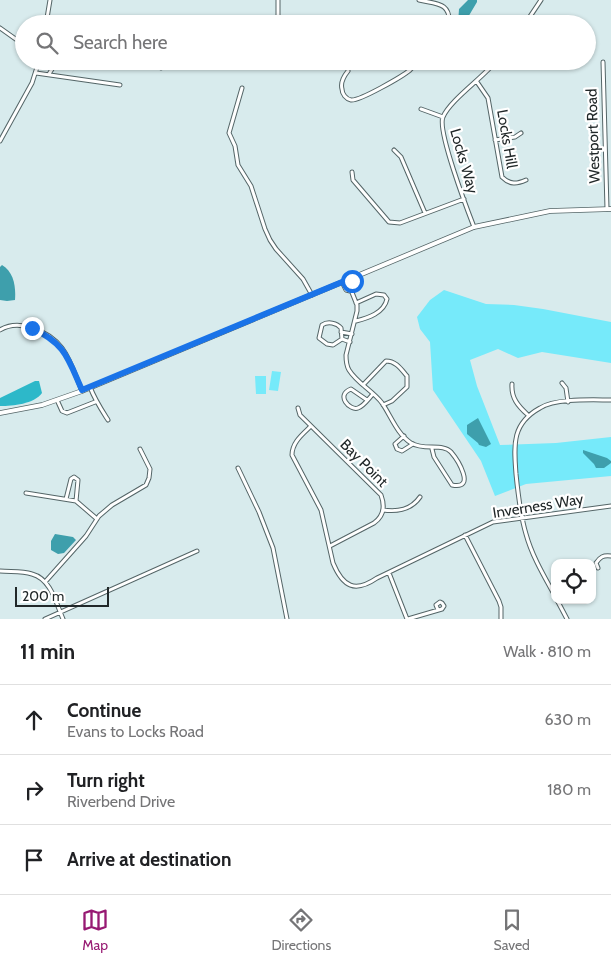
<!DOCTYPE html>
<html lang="en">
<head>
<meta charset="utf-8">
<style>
	body { margin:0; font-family:Cabin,sans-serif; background:#f2f2f2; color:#202124 }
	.controls { position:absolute; right:15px; bottom:15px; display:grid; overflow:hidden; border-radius:10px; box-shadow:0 1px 4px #0004 }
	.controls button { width:45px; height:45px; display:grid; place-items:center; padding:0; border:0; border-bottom:1px solid #e0e0e0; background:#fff; color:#202124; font:25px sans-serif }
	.scale { position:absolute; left:15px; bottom:12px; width:94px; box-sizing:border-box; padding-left:5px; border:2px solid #212829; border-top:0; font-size:14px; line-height:18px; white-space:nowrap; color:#212829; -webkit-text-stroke:4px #fff; paint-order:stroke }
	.stop { position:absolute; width:15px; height:15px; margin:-11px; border:4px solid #1a73e8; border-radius:50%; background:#fff }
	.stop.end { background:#1a73e8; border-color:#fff; box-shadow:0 1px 5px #0008 }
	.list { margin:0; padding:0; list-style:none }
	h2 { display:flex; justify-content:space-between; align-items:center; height:65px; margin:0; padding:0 20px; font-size:21px }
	h2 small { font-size:16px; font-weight:400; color:#757577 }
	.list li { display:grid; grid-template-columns:32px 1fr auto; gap:15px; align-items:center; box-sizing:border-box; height:70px; padding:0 20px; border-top:1px solid #e0e0e0 }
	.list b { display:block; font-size:19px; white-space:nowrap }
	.list p { margin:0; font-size:16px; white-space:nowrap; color:#757577 }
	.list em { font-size:16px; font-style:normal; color:#757577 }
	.icon { flex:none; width:28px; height:28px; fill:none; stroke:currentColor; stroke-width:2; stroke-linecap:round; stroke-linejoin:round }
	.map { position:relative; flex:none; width:611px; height:619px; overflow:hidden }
	.search { position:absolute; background:#fff; box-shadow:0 1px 4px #0004; left:15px; right:15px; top:15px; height:55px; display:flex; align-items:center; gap:12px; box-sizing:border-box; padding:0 18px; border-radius:28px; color:#757577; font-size:19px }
	.sheet { height:275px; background:#fff }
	nav { display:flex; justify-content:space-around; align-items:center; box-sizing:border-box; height:70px; border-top:1px solid #e0e0e0; background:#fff; font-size:14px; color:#757577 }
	nav a { display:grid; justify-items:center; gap:2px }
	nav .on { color:#971a73 }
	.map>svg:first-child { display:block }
	.green { fill:#76eafa }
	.forest { fill:#2db8c9 }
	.water { fill:#3e9fac }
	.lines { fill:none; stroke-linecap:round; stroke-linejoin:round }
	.minor-casing { stroke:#546567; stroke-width:5 }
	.tertiary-casing { stroke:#546567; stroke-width:5.5 }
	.minor { stroke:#fff; stroke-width:3 }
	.tertiary { stroke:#fff; stroke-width:4 }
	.route { stroke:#1a73e8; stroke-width:6 }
	.labels { text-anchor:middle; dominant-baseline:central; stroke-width:4.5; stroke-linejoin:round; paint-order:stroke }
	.street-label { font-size:15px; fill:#212829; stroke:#fff }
</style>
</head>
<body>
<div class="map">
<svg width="611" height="619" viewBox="0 0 611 619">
	<rect width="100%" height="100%" fill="#d8ebed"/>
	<path class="green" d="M444 290 486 304 514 305 543 309 611 322V363L542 352 518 358 498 349 470 360 477 386 500 445 556 443 611 437V476L526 484 495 496 481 461 433 390 430 342 420 329 417 317 430 300Z
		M272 371 281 372 278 391 269 390Z
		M255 376H266V394H256Z"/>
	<path class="forest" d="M35 381H39L42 393C34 404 13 406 0 406V398Z"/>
	<path class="water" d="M468 0H477V2L464 24H458L459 9Z
		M2 265C14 272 16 287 15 300L7 301 0 300V267Z
		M478 418 491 444 486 447 479 445 478 443 467 434V425Z
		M583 450 607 458 611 461V463L604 468H596L594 464 583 453Z
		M55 534 73 537 76 540 64 553 58 554 51 550V541Z"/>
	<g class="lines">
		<g class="minor-casing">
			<path id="minor" d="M278 0V18L281 24
				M419 0C436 4 451 2 449 24
				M46 24 50 0
				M328 24 349 20 365 24
				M525 24 541 0
				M0 28 24 45
				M142 61 161 68
				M603 62 607 209
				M348 71C344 76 340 82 342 89 342 94 346 99 351 100 360 101 403 76 410 70 413 67 416 64 419 61
				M36 73 120 85
				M49 74 57 61
				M477 82 488 98 502 177C510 185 517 184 526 180
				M242 88 229 133 235 146 238 165 251 186 265 229 270 240 276 249 303 279 312 295
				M421 109 443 117
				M495 140 515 137 521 133
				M0 141 32 83 39 61
				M394 150 401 157 425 213
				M352 172 353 180 389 222 400 223 464 199
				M474 227C467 209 437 130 443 117 450 100 484 77 496 61
				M342 282 346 290 350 291 354 287 351 279
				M351 290 357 305V311L346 355C346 360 346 365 349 370 357 383 373 391 382 403 391 416 397 434 411 443 424 451 443 443 451 452 457 459 477 490 452 485L434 457 432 449
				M356 321C368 318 384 313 387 299L384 295 376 294 356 303
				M0 330C19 318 49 331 62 348 71 360 76 377 82 391
				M341 332 352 334
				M342 339 341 328C337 323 328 321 322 325L319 338 327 344 333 345 342 339 350 342
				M562 383 566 388 568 402
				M512 384C511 398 518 406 528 415
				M363 385 386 361C396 361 401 369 407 376V387L392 401 383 405
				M90 387C95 400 101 409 108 420
				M57 400 62 411 67 413 95 402
				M367 400 351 389C335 395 350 411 358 408 364 406 369 398 373 394
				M298 408 300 415 381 495C385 506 384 516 374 523L330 546
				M311 426C303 434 292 442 292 455L321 510 333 563C343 587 355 593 377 578L493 522 611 506
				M404 436 395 444 397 449 402 451 413 444
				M238 468 259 512 273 548 287 619
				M26 493 76 501 97 519
				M66 499 71 479 74 477 78 480 76 501
				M383 510C398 512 411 510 420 497
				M465 535 499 601 501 607V619
				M598 568 596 563C600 557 603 555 611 556
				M0 571C11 572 22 571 32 574 51 579 56 603 63 619
				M389 573 407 619
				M45 582 86 536 99 516 112 505 146 485 149 478 150 469 140 449
				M555 596C544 576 532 556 526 534 520 514 518 494 516 474 514 446 511 424 540 408 556 398 592 400 611 400
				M557 600 567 619
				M45 619 197 551
				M408 619 442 609 444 606 442 603 440 602 436 605 438 610"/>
		</g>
		<g class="tertiary-casing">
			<path id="tertiary" d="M0 413 42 405 82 391 474 227 550 211 611 209"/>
		</g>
		<use href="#minor" class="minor"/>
		<use href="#tertiary" class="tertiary"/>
	</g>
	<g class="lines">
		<path class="route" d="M32 328C66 344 68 359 82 390L342 282 351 278 352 281"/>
	</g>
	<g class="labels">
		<g class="street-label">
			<text transform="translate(593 136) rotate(-92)">Westport Road</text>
			<text transform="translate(507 139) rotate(80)">Locks Hill</text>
			<text transform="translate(464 161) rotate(74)">Locks Way</text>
			<text transform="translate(364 463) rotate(45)">Bay Point</text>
			<text transform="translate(538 506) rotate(-9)">Inverness Way</text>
		</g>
	</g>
</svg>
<div class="controls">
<button><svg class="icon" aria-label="locate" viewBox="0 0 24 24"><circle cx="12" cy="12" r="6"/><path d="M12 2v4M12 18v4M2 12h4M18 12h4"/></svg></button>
</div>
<div class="scale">200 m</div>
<div class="stop" style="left:352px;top:281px"></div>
<div class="stop end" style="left:32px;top:328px"></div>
<div class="search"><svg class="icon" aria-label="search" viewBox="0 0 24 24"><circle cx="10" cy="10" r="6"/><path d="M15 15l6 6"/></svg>Search here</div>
</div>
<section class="sheet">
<h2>11 min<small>Walk · 810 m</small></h2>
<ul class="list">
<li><svg class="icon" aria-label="ahead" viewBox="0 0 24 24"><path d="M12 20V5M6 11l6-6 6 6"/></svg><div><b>Continue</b><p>Evans to Locks Road</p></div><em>630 m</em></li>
<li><svg class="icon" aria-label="right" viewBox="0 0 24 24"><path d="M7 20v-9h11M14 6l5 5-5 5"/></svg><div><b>Turn right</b><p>Riverbend Drive</p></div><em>180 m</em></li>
<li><svg class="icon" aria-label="arrive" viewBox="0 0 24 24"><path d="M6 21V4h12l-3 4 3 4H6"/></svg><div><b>Arrive at destination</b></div></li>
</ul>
</section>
<nav>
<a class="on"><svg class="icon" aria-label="map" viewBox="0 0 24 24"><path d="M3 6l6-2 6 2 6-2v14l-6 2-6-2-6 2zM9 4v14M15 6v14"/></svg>Map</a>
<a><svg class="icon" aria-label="directions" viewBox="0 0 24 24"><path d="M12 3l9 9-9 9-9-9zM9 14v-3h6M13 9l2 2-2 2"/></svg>Directions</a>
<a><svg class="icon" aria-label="saved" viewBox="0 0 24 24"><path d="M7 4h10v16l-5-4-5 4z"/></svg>Saved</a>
</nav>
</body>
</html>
